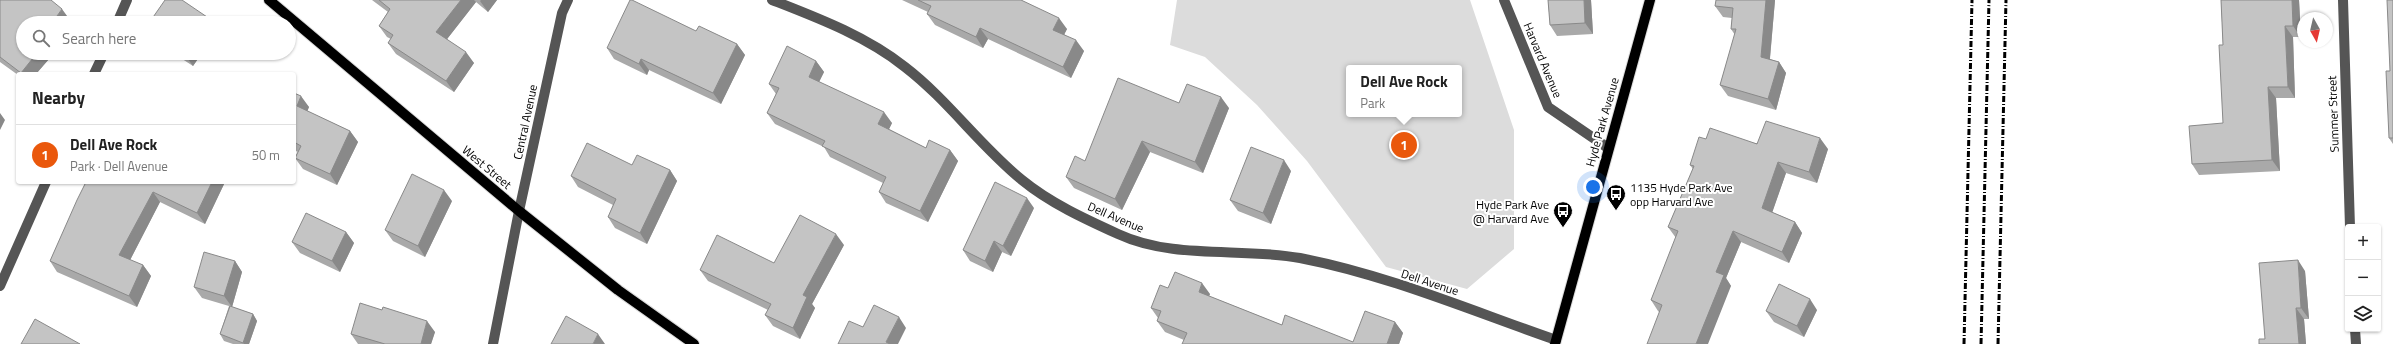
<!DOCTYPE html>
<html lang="en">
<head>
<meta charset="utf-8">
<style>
	body { margin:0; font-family:"Titillium Web",sans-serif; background:#f2f2f2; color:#222 }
	.controls { position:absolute; right:12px; bottom:12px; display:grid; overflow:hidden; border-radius:4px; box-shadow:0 1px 3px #0004 }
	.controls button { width:36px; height:36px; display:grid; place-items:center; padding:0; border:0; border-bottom:1px solid #e0e0e0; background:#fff; color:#222; font:20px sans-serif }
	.compass { position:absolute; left:2297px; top:12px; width:36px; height:36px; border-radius:50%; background:#fff; box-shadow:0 1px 3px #0004; rotate:172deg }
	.you { position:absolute; left:1593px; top:187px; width:14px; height:14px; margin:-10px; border:3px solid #fff; border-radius:50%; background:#1a73e8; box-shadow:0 0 0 6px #1a73e833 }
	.badge { display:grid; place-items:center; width:26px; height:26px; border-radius:50%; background:#ea580c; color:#fff; font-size:13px; font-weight:700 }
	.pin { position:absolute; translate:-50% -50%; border:2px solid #fff; box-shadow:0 1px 4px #0006 }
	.popup { position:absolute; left:1346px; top:65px; width:116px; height:52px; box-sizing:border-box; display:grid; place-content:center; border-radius:4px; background:#fff; filter:drop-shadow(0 1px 3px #0005); font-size:13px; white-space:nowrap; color:#767676 }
	.popup b { font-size:15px; color:#222 }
	.popup::after { content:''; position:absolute; left:50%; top:100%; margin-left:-8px; border:8px solid transparent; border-top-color:#fff }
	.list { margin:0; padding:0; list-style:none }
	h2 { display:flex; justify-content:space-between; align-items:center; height:52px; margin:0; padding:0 16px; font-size:17px }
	h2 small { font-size:13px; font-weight:400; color:#767676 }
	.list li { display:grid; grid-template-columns:26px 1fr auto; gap:12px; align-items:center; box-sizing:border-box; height:60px; padding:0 16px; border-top:1px solid #e0e0e0 }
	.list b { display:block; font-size:15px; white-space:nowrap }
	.list p { margin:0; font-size:13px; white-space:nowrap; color:#767676 }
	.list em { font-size:13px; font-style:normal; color:#767676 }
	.icon { flex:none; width:22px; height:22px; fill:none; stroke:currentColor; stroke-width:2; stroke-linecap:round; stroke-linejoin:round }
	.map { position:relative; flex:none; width:2393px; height:344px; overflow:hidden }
	.search { position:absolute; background:#fff; box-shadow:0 1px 3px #0004; left:16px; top:16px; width:280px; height:44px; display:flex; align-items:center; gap:10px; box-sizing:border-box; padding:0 14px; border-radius:22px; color:#767676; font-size:15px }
	.panel { position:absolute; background:#fff; box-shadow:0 1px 3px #0004; left:16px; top:72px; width:280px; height:112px; border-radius:4px }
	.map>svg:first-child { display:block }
	.green { fill:#dcdcdc; fill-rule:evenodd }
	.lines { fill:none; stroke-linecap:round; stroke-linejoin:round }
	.major-casing { stroke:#dbdbdb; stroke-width:12 }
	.minor { stroke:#555; stroke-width:10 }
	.major { stroke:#000; stroke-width:10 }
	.rail { stroke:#000; stroke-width:3; stroke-dasharray:6 2 1 2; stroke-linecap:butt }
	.wall { fill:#a9a9a9 }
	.shaded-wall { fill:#898989 }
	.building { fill:#c4c4c4; stroke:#898989 }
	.labels { text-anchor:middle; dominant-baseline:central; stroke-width:4; stroke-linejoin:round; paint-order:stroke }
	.street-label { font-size:12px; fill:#000; stroke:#fff }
	.poi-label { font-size:12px; fill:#000; stroke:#fff; text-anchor:start }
</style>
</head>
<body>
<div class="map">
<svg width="2393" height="344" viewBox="0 0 2393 344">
	<rect width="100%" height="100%" fill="#fff"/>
	<path class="green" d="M1177 0H1470L1514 130V249L1467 289 1386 267 1307 161 1257 105 1205 57 1170 45ZM1349 68H1459V114H1349Z"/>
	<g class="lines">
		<g class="major-casing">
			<path id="major" d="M269 0 519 211 618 290 694 344
				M1555 344 1650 0"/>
		</g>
		<path class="minor" d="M772 0C818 18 866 36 905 67 948 100 980 146 1022 180 1050 203 1085 219 1118 234 1174 260 1241 247 1300 258 1388 275 1472 311 1556 340
			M1504 0 1548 107 1608 148
			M2343 0 2350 227
			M117 23 127 0
			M94 74 104 53
			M0 286 46 182
			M2355 329 2356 344
			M493 344 519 211 562 13 568 0"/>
		<use href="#major" class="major"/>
		<path class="rail" d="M1964 344 1972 0
			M1981 344 1989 0
			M1998 344 2006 0"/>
	</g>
	<path class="wall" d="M0 0 70 20 68 23H23L49 59 36 74H18V75L0 62Z
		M372 0H497L488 12 476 2 447 39 474 63 454 92 396 54 388 43 391 39 387 37 379 26 388 12Z
		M902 0H1021L1067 29 1064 34 1084 51 1071 78 988 39 983 48 935 25 927 14 928 12Z
		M1548 0H1591L1593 34 1557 36 1550 25Z
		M1775 0 1770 59 1779 62 1786 73 1776 110 1728 96 1720 85 1735 35 1731 29 1732 18 1723 17 1715 6Z
		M2221 0H2299L2301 37H2293L2295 98H2276L2280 171 2199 175 2192 164 2223 123V45Z
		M2393 0V144L2389 138 2390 71Z
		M696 31 737 44 745 55 721 104 649 70 647 75 614 59 607 48Z
		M173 53H202L193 66Z
		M816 61 824 72 819 82 892 123 889 129 926 148 950 150 958 161 928 222 886 203 879 192 883 183 830 157 824 147 775 124 767 113 776 94 769 84Z
		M294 93 309 107 307 111 350 131 358 142 337 185 303 169 295 158 298 152 294 150Z
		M1179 103 1229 108 1203 173 1150 152 1122 210 1074 188 1066 177 1085 161Z
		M1706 139 1828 149 1817 183 1786 173 1772 212 1795 222 1802 233 1789 263 1741 242 1726 278 1731 286 1659 312 1658 311 1651 300 1676 238 1668 227 1693 169 1690 165Z
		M670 170 677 181 647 244 615 228 608 217 613 205 578 187 571 176Z
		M1291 171 1271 224 1238 211 1230 200Z
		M86 182H225L205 224 160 202 130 260 143 265 151 276 137 307 57 272 50 261Z
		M452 201 425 257 393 241 385 230Z
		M1034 208 1011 256 1002 252 993 272 970 261 963 250Z
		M346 232 354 243 340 272 300 253 292 242Z
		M844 245 812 304 815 308 800 339 773 326 765 315 768 310 708 281 700 270 774 263Z
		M235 261 242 272 232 307 253 314 257 321 249 344H233L224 341 220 334 229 306 202 298 194 287Z
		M2305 271 2309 319H2304L2306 344 2265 339Z
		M1168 288 1210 294 1209 296 1282 325 1353 342 1395 322 1403 333 1399 344 1184 340 1165 332 1157 321 1158 318 1151 308Z
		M382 310 435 332 431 344H358L351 334Z
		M1817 310 1804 337 1774 322 1766 311Z"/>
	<path class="shaded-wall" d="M461 0H474L476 2 444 43 436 32Z
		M481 0H497L488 12 480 1Z
		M1584 0H1591L1593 34 1585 23Z
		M1766 0H1775L1769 68 1761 57Z
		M2292 0H2299L2301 37 2293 26Z
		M62 9 70 20 68 23H52Z
		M1059 18 1067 29 1061 41 1053 30Z
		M210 19 212 23H207Z
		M2285 26 2293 37 2295 98 2288 87Z
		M980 28 988 39 983 48 976 37Z
		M1076 40 1084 51 1071 78 1063 67Z
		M737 44 745 55 721 104 713 93Z
		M466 52 474 63 454 92 446 81Z
		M37 53H45L49 59 36 74H22L21 73Z
		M187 53H202L193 66 185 55Z
		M641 59 649 70 647 75 639 64Z
		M816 61 824 72 816 88 809 77Z
		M1779 62 1786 73 1776 110 1768 99Z
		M2268 87 2276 98 2280 171 2272 160Z
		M301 96 309 107 305 117 297 106Z
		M1221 97 1229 108 1203 173 1195 162Z
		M884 112 892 123 886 135 878 124Z
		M0 113 5 120 0 130Z
		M350 131 358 142 337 185 330 174Z
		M1820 138 1828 149 1817 183 1809 172Z
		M1142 141 1150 152 1122 210 1115 199Z
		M950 150 958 161 928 222 920 211Z
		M1284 160 1291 171 1271 224 1263 213Z
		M1778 162 1786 173 1770 219 1762 208Z
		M670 170 677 181 647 244 640 233Z
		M212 182H225L205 224 197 213Z
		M444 190 452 201 425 257 418 246Z
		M153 192 160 202 127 266 119 255Z
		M1027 198 1034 208 1011 256 1003 246Z
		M1795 222 1802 233 1789 263 1782 252Z
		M1733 231 1741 242 1726 278 1731 286 1708 344H1696L1716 272Z
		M346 232 354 243 340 272 332 261Z
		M836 234 844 245 812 304 815 308 800 339 793 328 803 295Z
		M994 241 1002 252 993 272 985 261Z
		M2298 260 2305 271 2309 319 2301 308Z
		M235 261 242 272 232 307 224 296Z
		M143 265 151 276 137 307 129 296Z
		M1202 283 1210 294 1206 302 1199 292Z
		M1810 299 1817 310 1804 337 1797 326Z
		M2296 308 2304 319 2306 344H2299Z
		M253 314 257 321 249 344H244L243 343Z
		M899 317 906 328 898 344H887L886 342Z
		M427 321 435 332 431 344H421Z
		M1395 322 1403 333 1399 344H1387Z
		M598 334 605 344H593Z"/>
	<path class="building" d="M0 0H51L62 9 52 23H23V53H37L21 73 0 57Z
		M165 0H182L210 19 207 23H149Z
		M379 0H461L436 32 466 52 446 81 388 43 393 35 379 26 390 9Z
		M630 0H632L696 31 699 26 737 44 713 93 641 59 639 64 607 48Z
		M918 0H1021L1059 18 1053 30 1076 40 1063 67 980 28 976 37 927 14 931 6Z
		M1548 0H1584L1585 23 1550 25Z
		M1716 0H1766L1761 57 1779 62 1768 99 1720 85 1736 29H1731L1733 8 1715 6Z
		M2221 0H2292L2293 26H2285L2288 87H2268L2272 160 2192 164 2189 126 2223 123 2219 45H2223Z
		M2387 0H2393V138H2389L2386 71H2390Z
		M787 46 816 61 809 77 884 112 878 124 926 148 929 140 950 150 920 211 879 192 886 177 822 146 825 141 767 113 779 88 769 84Z
		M181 53H187L185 55Z
		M1118 78 1179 103 1187 84 1221 97 1195 162 1142 141 1115 199 1066 177 1075 156 1085 161Z
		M294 93 301 96 297 106 350 131 330 174 295 158 301 146 294 142Z
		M1766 121 1820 138 1809 172 1778 162 1762 208 1795 222 1782 252 1733 231 1716 272 1724 275 1696 344H1647L1662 305 1651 300 1678 231 1668 227 1694 166 1690 165 1699 137 1706 139 1710 128 1757 144Z
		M587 143 632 165 637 155 670 170 640 233 608 217 616 199 571 176Z
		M1251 147 1284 160 1263 213 1230 200Z
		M412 174 444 190 418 246 385 230Z
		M86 182H212L197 213 153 192 119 255 143 265 129 296 50 261 77 200Z
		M995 182 1027 198 1003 246 994 241 985 261 963 250Z
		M306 213 346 232 332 261 292 242Z
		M800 215 836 234 803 295 807 297 793 328 765 315 771 304 700 270 717 235 774 263Z
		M204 252 235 261 224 296 194 287Z
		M2298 260 2301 308H2296L2299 344H2259V339H2265L2259 263Z
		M1175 272 1202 283 1199 292 1282 325 1285 315 1353 342 1365 311 1395 322 1387 344H1182L1187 333 1157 321 1161 311 1151 308 1160 285 1168 288Z
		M1779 284 1810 299 1797 326 1766 311Z
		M360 303 382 310 383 307 427 321 421 344H385L351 334Z
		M874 305 899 317 886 342 890 344H838L849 321 863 327Z
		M230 306 253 314 243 343 220 334Z
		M566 316 598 334 593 344H551Z
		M35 319 80 344H21Z"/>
	<defs>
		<g id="bus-pin" transform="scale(1)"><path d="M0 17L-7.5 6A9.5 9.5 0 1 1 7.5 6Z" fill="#000" stroke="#fff"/><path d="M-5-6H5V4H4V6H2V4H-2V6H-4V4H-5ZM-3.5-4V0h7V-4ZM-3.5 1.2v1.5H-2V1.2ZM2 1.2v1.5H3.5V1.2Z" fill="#fff"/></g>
	</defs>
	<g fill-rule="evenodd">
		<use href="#bus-pin" x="1616" y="194"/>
		<use href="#bus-pin" x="1563" y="211"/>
	</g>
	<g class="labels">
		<g class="street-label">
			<text transform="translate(1543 60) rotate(67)">Harvard Avenue</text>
			<text transform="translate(2333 114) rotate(-92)">Summer Street</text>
			<text transform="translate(525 122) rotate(-78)">Central Avenue</text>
			<text transform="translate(1602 122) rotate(-74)">Hyde Park Avenue</text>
			<text transform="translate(487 167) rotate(40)">West Street</text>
			<text transform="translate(1116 217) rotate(23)">Dell Avenue</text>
			<text transform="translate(1430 282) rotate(18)">Dell Avenue</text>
		</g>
		<g class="poi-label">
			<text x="1630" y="187">1135 Hyde Park Ave<tspan x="1630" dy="14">opp Harvard Ave</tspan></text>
			<text x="1549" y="204" text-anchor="end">Hyde Park Ave<tspan x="1549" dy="14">@ Harvard Ave</tspan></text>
		</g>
	</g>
</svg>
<div class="controls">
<button>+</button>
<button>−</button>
<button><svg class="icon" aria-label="layers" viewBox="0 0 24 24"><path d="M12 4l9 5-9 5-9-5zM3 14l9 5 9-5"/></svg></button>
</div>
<svg class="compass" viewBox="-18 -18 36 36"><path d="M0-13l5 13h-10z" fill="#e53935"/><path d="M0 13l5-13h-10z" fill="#767676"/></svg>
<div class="you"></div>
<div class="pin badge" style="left:1404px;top:145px">1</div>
<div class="popup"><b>Dell Ave Rock</b>Park</div>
<div class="search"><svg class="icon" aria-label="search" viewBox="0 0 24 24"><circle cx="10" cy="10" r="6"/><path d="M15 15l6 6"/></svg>Search here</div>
<section class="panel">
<h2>Nearby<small></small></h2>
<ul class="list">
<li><span class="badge">1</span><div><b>Dell Ave Rock</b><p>Park · Dell Avenue</p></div><em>50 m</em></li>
</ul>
</section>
</div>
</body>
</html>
